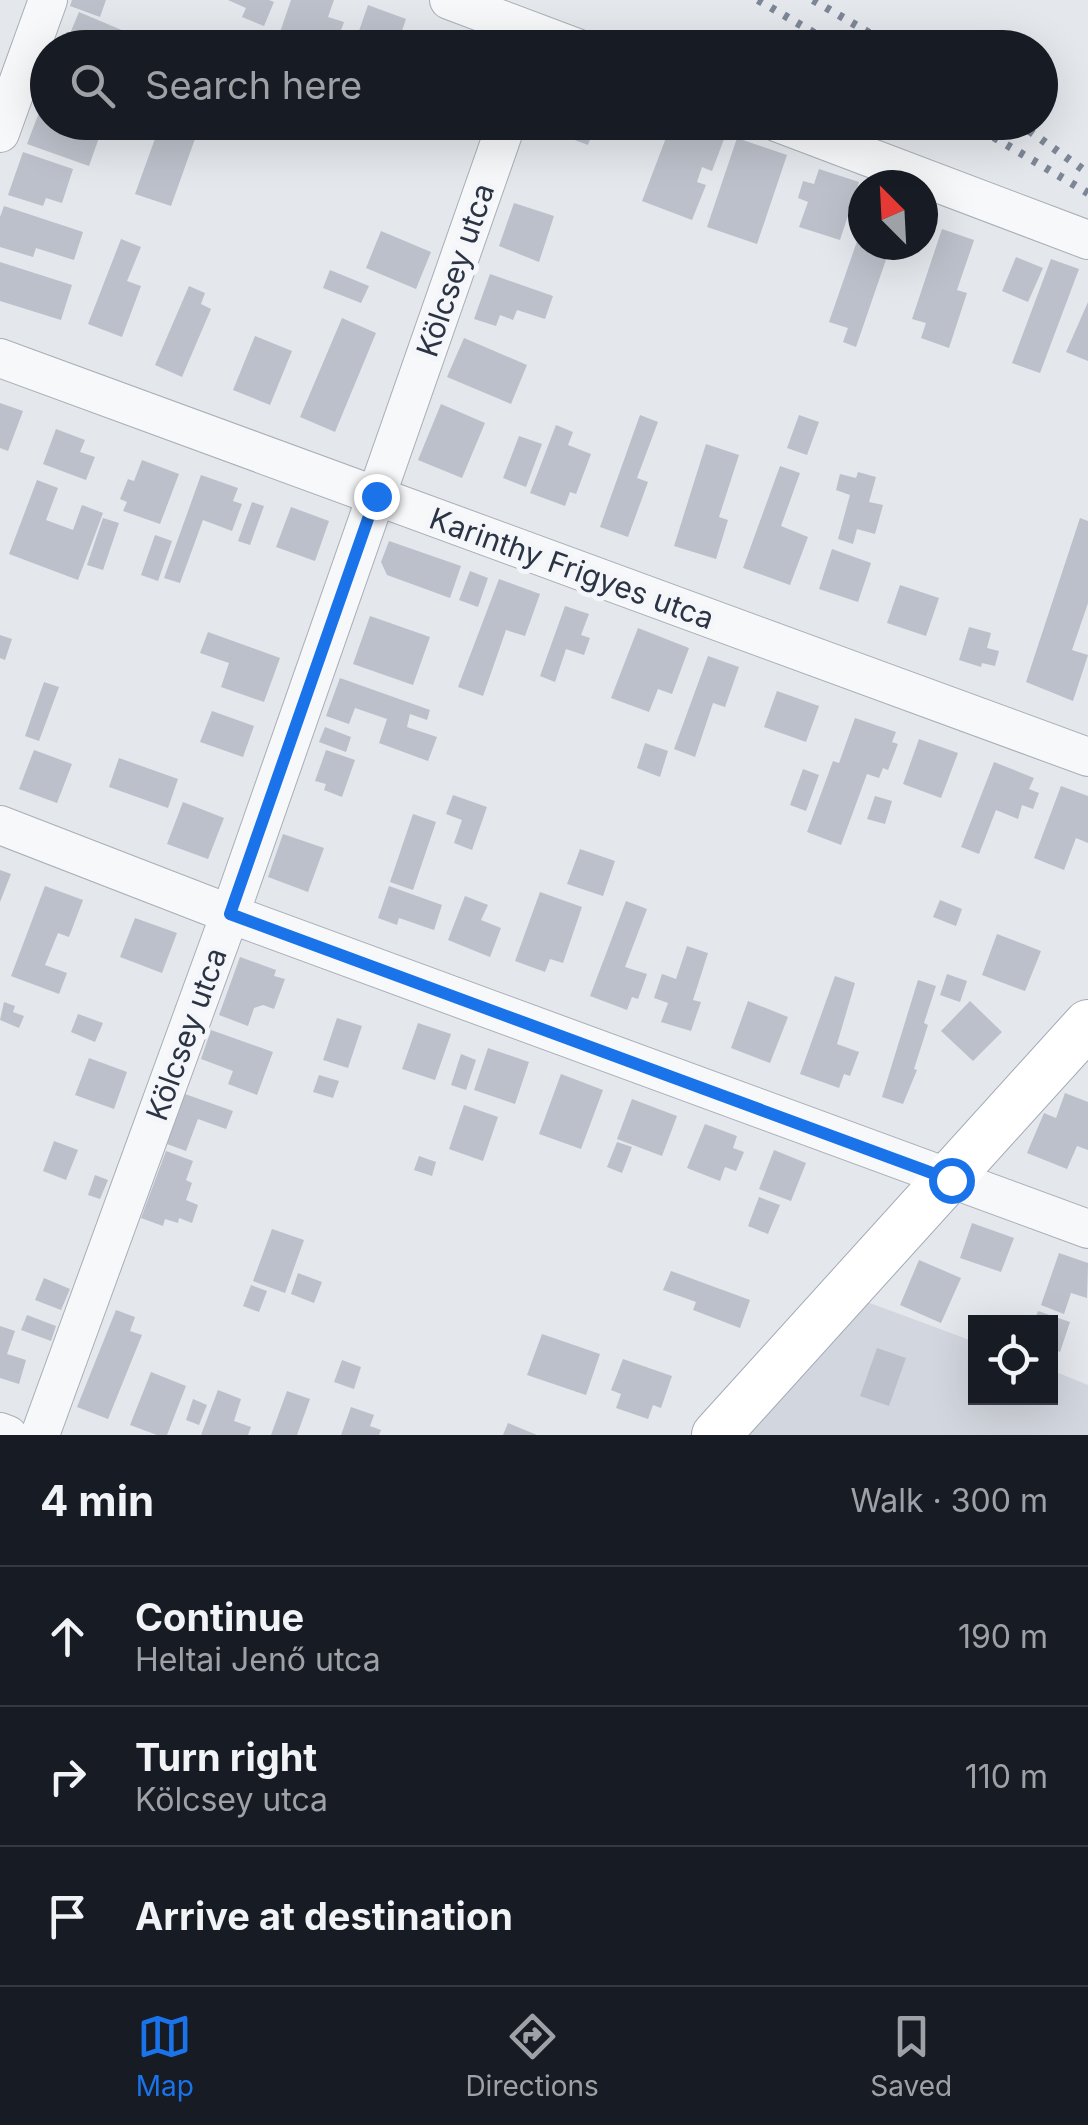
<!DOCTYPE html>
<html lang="en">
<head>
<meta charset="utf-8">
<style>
	body { margin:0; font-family:Inter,sans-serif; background:#242831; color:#f1f3f6 }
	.controls { position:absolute; right:30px; bottom:30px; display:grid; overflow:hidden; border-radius:0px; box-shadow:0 10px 40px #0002 }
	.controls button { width:90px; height:90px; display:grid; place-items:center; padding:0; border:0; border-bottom:2px solid #363941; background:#171b24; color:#f1f3f6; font:50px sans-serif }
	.compass { position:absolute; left:848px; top:170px; width:90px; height:90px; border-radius:50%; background:#171b24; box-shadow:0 10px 40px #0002; rotate:336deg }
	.stop { position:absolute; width:30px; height:30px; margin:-22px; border:8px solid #1a73e8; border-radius:50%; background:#fff }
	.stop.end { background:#1a73e8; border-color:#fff; box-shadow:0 2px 10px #0008 }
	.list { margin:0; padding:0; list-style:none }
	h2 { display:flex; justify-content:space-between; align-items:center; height:130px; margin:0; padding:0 40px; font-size:42px }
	h2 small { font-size:32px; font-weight:400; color:#9ea1a6 }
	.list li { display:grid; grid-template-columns:65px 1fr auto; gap:30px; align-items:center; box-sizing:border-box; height:140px; padding:0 40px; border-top:2px solid #363941 }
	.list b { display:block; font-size:38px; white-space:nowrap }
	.list p { margin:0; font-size:32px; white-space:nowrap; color:#9ea1a6 }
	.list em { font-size:32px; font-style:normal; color:#9ea1a6 }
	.icon { flex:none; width:55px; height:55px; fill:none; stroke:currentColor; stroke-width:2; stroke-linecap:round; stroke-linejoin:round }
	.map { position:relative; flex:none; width:1088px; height:1435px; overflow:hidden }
	.search { position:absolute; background:#171b24; box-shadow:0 10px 40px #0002; left:30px; right:30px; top:30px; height:110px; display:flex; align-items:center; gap:25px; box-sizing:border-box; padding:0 35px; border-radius:55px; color:#9ea1a6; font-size:38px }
	.sheet { height:550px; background:#171b24 }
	nav { display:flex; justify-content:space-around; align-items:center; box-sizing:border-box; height:140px; border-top:2px solid #363941; background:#171b24; font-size:28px; color:#9ea1a6 }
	nav a { display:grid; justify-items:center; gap:5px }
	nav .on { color:#1a73e8 }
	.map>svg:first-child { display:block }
	.built { fill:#d2d6de }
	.building { fill:#bbc0ca }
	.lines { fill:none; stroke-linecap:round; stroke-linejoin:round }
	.minor-casing { stroke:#a9aeb7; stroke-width:40 }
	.major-casing { stroke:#a3abb8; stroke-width:50 }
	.minor { stroke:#f7f8fa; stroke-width:38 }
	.major { stroke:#fff; stroke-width:48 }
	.rail { stroke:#7d8696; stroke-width:8; stroke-dasharray:5 10; stroke-linecap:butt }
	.route { stroke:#1a73e8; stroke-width:12 }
	.labels { text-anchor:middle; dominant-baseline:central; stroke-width:10; stroke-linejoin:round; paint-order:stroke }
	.street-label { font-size:30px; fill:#2b3445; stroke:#f4f6f9 }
</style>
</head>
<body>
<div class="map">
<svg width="1088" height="1435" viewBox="0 0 1088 1435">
	<rect width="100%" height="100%" fill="#e4e7ec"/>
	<path class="built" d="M859 1299 975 1342 976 1398H1050L1051 1370 1088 1385V1435H740Z"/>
	<path class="building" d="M72 0H106L100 17 70 6Z
		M228 0H269L274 2 264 26 242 17 246 8Z
		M291 0H334L328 17 344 22 337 41 319 36 315 48H290L292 43 278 38Z
		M368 5 406 19 396 48H353Z
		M79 12 131 34 125 48H64Z
		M446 36 481 47V48H443Z
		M40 110 48 113V122H75L101 132 89 166 27 144Z
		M161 122H195L191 134 196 136 171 206 135 194Z
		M554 122H629L624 136 595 126 588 145 551 131Z
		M672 122H697L726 134 712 171 702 167 697 182 706 185 692 220 642 201Z
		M737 138 787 155 757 244 707 227Z
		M23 152 73 169 62 203 46 198 43 206 8 195Z
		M819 169 859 182 840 240 799 227 808 202 798 198 803 181 814 184Z
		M514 203 554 216 539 262 499 246Z
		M4 206 83 232 74 260 36 248 33 257 0 247V217Z
		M863 224V245H891L856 347 843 342 848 328 829 322Z
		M942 229 974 240 957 290 967 293 949 348 921 338 926 323 912 319Z
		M381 231 431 252 416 289 366 268Z
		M121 239 141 247 127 281 141 286 122 337 88 324Z
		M1016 257 1043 268 1028 302 1002 291Z
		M1051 259 1079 269 1040 373 1012 363Z
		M0 262 72 285 61 320 0 301Z
		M330 270 369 286 361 303 323 288Z
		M490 274 553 296 545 319 517 310 513 320 500 315 496 326 474 319Z
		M189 286 205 293 201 304 211 309 182 377 155 365Z
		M1088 302V361L1066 352Z
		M342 318 376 333 335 432 300 417Z
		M255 336 292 351 270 405 233 390Z
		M464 338 527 365 511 404 447 377Z
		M0 403 23 411 8 451 0 448Z
		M441 404 485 423 462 478 418 460Z
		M640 415 658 422 637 478 648 482 628 537 600 527Z
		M799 415 819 422 807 455 787 448Z
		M556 425 573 432 568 445 591 454 576 494 570 492 565 506 530 493Z
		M56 429 85 440 80 452 95 457 86 480 43 464Z
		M519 436 542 444 526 487 503 478Z
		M706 444 739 455 719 517 728 520 716 559 674 546Z
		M142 460 179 474 160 524 123 511 127 502 120 499 128 479 134 481Z
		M780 466 800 473 781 526 808 537 790 585 743 568Z
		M858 472 876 477 869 502 883 505 875 534 857 529 853 544 838 539 850 495 836 490 840 474 856 478Z
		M201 475 238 488 233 501 242 504 232 531 203 520 180 583 164 578Z
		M37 480 58 488 46 520 73 530 82 505 103 513 78 580 9 554Z
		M252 502 264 506 250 545 238 541Z
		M291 507 329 521 315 561 276 547Z
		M103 518 119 523 103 570 87 565Z
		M1080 518 1088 521V603L1072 650 1088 655 1073 701 1026 682Z
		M155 535 172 541 158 581 141 575Z
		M389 541 461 566 450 598 387 575 381 562Z
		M832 549 871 563 858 602 819 589Z
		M470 571 488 578 478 607 459 600Z
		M499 579 540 594 525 636 506 630 483 696 458 687Z
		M900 585 939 598 926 636 887 623Z
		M565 606 589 614 581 635 590 638 584 655 566 649 555 682 540 676Z
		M370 616 430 637 413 685 353 664Z
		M969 627 991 633 987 648 999 651 995 666 982 663 981 667 959 660Z
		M638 628 689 648 672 694 658 689 649 712 611 698Z
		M208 632 280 658 264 702 221 687 229 663 200 653Z
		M0 635 12 639 5 660 0 658Z
		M708 656 739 667 725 707 713 703 695 757 674 749Z
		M340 678 430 710 427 720 410 714 407 727 437 737 428 761 379 743 387 719 355 708 349 724 326 716Z
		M44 682 59 687 39 741 25 736Z
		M777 691 819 706 806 742 764 727Z
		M212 711 254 726 243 757 200 742Z
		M855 718 896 732 892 742 898 744 888 770 883 768 879 778 867 774 841 845 807 832 833 761 839 763Z
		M325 727 351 737 346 752 319 742Z
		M919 739 958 753 941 798 903 784Z
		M645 743 668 751 660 777 637 768Z
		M34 750 72 764 57 803 19 789Z
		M326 750 355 760 342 797 324 790 326 784 315 781Z
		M119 758 178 779 168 808 109 787Z
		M994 762 1034 778 1029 789 1039 793 1033 809 1022 805 1018 819 996 810 979 854 961 847Z
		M803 769 819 775 806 811 790 805Z
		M1061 786 1088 796V843L1076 838 1064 870 1034 858Z
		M453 795 487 807 472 850 454 843 462 820 446 814Z
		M875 796 892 801 885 824 867 819Z
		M183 802 224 818 208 859 167 844Z
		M413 814 436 822 413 890 390 882Z
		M283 834 324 848 308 892 268 877Z
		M580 849 615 861 603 896 567 884Z
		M0 870 11 874 0 902Z
		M45 886 83 900 69 937 58 933 45 965 67 973 59 994 11 976Z
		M389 886 442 905 434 930 399 918 397 925 378 918Z
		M540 892 582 907 563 963 550 959 545 972 515 961Z
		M465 896 488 905 481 920 501 928 490 957 448 940Z
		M940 900 962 909 956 926 933 917Z
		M626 901 647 909 625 967 647 974 638 999 632 997 627 1010 590 996Z
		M135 918 177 933 162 973 120 957Z
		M997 934 1041 951 1025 991 982 975Z
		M687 946 708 953 693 1000 701 1002 691 1031 661 1022 668 1003 654 998 662 974 676 979Z
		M240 957 276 970 274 976 285 979 274 1009 263 1005 254 1008 248 1026 219 1015Z
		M947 974 967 981 960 1002 940 995Z
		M835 976 855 983 837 1044 859 1052 850 1076 844 1074 839 1088 800 1074Z
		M918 980 936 986 924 1023 928 1025 914 1069 917 1070 903 1104 882 1097Z
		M748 1001 788 1017 770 1063 731 1048Z
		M970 1001 1002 1032 973 1061 941 1031Z
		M4 1002 15 1006 13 1012 24 1016 19 1028 0 1020Z
		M78 1014 103 1023 95 1042 71 1032Z
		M337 1018 362 1026 348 1068 323 1060Z
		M418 1023 451 1034 435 1080 402 1069Z
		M211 1030 273 1052 257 1095 228 1084 233 1071 201 1059Z
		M488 1048 529 1062 515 1104 474 1090Z
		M461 1054 476 1060 466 1090 451 1085Z
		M89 1058 127 1072 114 1109 75 1095Z
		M561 1074 603 1090 581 1149 539 1134Z
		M319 1075 339 1081 333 1098 313 1092Z
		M1065 1093 1088 1102V1150L1077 1146 1067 1169 1027 1153 1044 1113 1056 1118Z
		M185 1094 233 1111 226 1129 198 1119 186 1151 167 1144Z
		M632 1099 677 1116 662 1156 617 1139Z
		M464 1105 498 1117 483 1161 449 1149Z
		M705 1124 737 1136 733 1148 744 1152 736 1171 725 1167 720 1181 687 1168Z
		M54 1141 78 1150 66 1180 43 1171Z
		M617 1142 632 1147 622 1173 607 1167Z
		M774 1150 806 1163 791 1201 759 1189Z
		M166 1151 193 1161 186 1180 192 1183 186 1200 198 1205 192 1223 179 1218 178 1223 165 1219 163 1226 141 1218Z
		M419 1156 436 1162 432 1176 414 1170Z
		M95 1175 108 1180 100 1199 88 1195Z
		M759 1197 780 1205 768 1234 748 1226Z
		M972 1223 1014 1238 1001 1272 960 1258Z
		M272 1229 304 1240 285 1293 253 1281Z
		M1059 1253 1088 1263 1087 1298 1071 1293 1064 1314 1041 1305Z
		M919 1260 961 1278 941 1323 900 1305Z
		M671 1271 750 1300 740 1328 693 1310 696 1302 663 1290Z
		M298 1273 322 1282 314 1303 291 1294Z
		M44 1278 70 1289 61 1310 35 1300Z
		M251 1285 267 1291 259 1312 243 1306Z
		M116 1310 135 1317 130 1331 142 1335 108 1419 77 1407Z
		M1038 1311 1070 1322 1060 1352 1050 1348V1322H1034Z
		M27 1315 56 1326 51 1341 21 1330Z
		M0 1326 15 1331 7 1354 26 1360 19 1384 0 1378Z
		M542 1334 600 1354 586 1395 527 1375Z
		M877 1348 906 1358 889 1406 860 1396Z
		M623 1359 672 1376 661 1408 653 1405 648 1419 616 1408 621 1394 611 1390Z
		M342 1360 361 1367 354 1389 334 1382Z
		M151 1372 186 1386 167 1435H157L130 1425Z
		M218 1390 241 1399 234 1421 251 1427 248 1435H201Z
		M287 1391 310 1399 297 1435H271Z
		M193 1399 207 1405 199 1425 186 1420Z
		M351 1407 374 1415 370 1426 381 1430 379 1435H341Z
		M508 1423 537 1435H503Z"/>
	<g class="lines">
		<g class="minor-casing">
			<path id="minor" d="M449 0 577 48
				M776 122 1088 240
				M0 133 48 0
				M0 358 1088 757
				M0 825 230 914 1088 1229
				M0 1432 8 1435
				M40 1435 230 914 507 122"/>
		</g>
		<g class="major-casing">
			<path id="major" d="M716 1435 1088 1024"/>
		</g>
		<use href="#minor" class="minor"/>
		<use href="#major" class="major"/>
		<path class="rail" d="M758 0 840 48
			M813 0 895 48
			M968 122 1088 193
			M1017 122 1088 173"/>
	</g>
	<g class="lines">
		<path class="route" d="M376 496 230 914 951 1180"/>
	</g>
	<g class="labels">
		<g class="street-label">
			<text transform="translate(455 270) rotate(-71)">Kölcsey utca</text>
			<text transform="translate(572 568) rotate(20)">Karinthy Frigyes utca</text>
			<text transform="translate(186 1034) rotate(-70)">Kölcsey utca</text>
		</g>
	</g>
</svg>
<div class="controls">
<button><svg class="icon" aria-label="locate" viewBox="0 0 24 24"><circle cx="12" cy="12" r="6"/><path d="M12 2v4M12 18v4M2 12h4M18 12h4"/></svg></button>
</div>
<svg class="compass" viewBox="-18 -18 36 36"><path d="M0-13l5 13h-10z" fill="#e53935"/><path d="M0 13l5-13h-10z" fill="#9ea1a6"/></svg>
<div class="stop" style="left:951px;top:1180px"></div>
<div class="stop end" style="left:376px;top:496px"></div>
<div class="search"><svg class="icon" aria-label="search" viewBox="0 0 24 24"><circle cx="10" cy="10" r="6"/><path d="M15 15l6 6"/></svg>Search here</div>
</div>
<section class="sheet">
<h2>4 min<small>Walk · 300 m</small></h2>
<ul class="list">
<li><svg class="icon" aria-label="ahead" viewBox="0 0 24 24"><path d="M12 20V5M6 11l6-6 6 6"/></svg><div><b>Continue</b><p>Heltai Jenő utca</p></div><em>190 m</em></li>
<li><svg class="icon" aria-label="right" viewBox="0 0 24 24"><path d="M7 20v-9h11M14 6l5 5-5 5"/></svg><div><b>Turn right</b><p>Kölcsey utca</p></div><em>110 m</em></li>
<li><svg class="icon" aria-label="arrive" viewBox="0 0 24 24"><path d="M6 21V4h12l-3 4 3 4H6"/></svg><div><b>Arrive at destination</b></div></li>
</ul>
</section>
<nav>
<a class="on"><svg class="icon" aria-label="map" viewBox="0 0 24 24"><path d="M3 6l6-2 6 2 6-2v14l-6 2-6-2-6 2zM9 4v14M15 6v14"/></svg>Map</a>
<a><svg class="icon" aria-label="directions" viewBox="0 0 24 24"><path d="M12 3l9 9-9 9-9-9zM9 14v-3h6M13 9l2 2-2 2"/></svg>Directions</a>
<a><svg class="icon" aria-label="saved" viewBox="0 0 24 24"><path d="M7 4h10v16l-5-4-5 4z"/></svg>Saved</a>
</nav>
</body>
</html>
